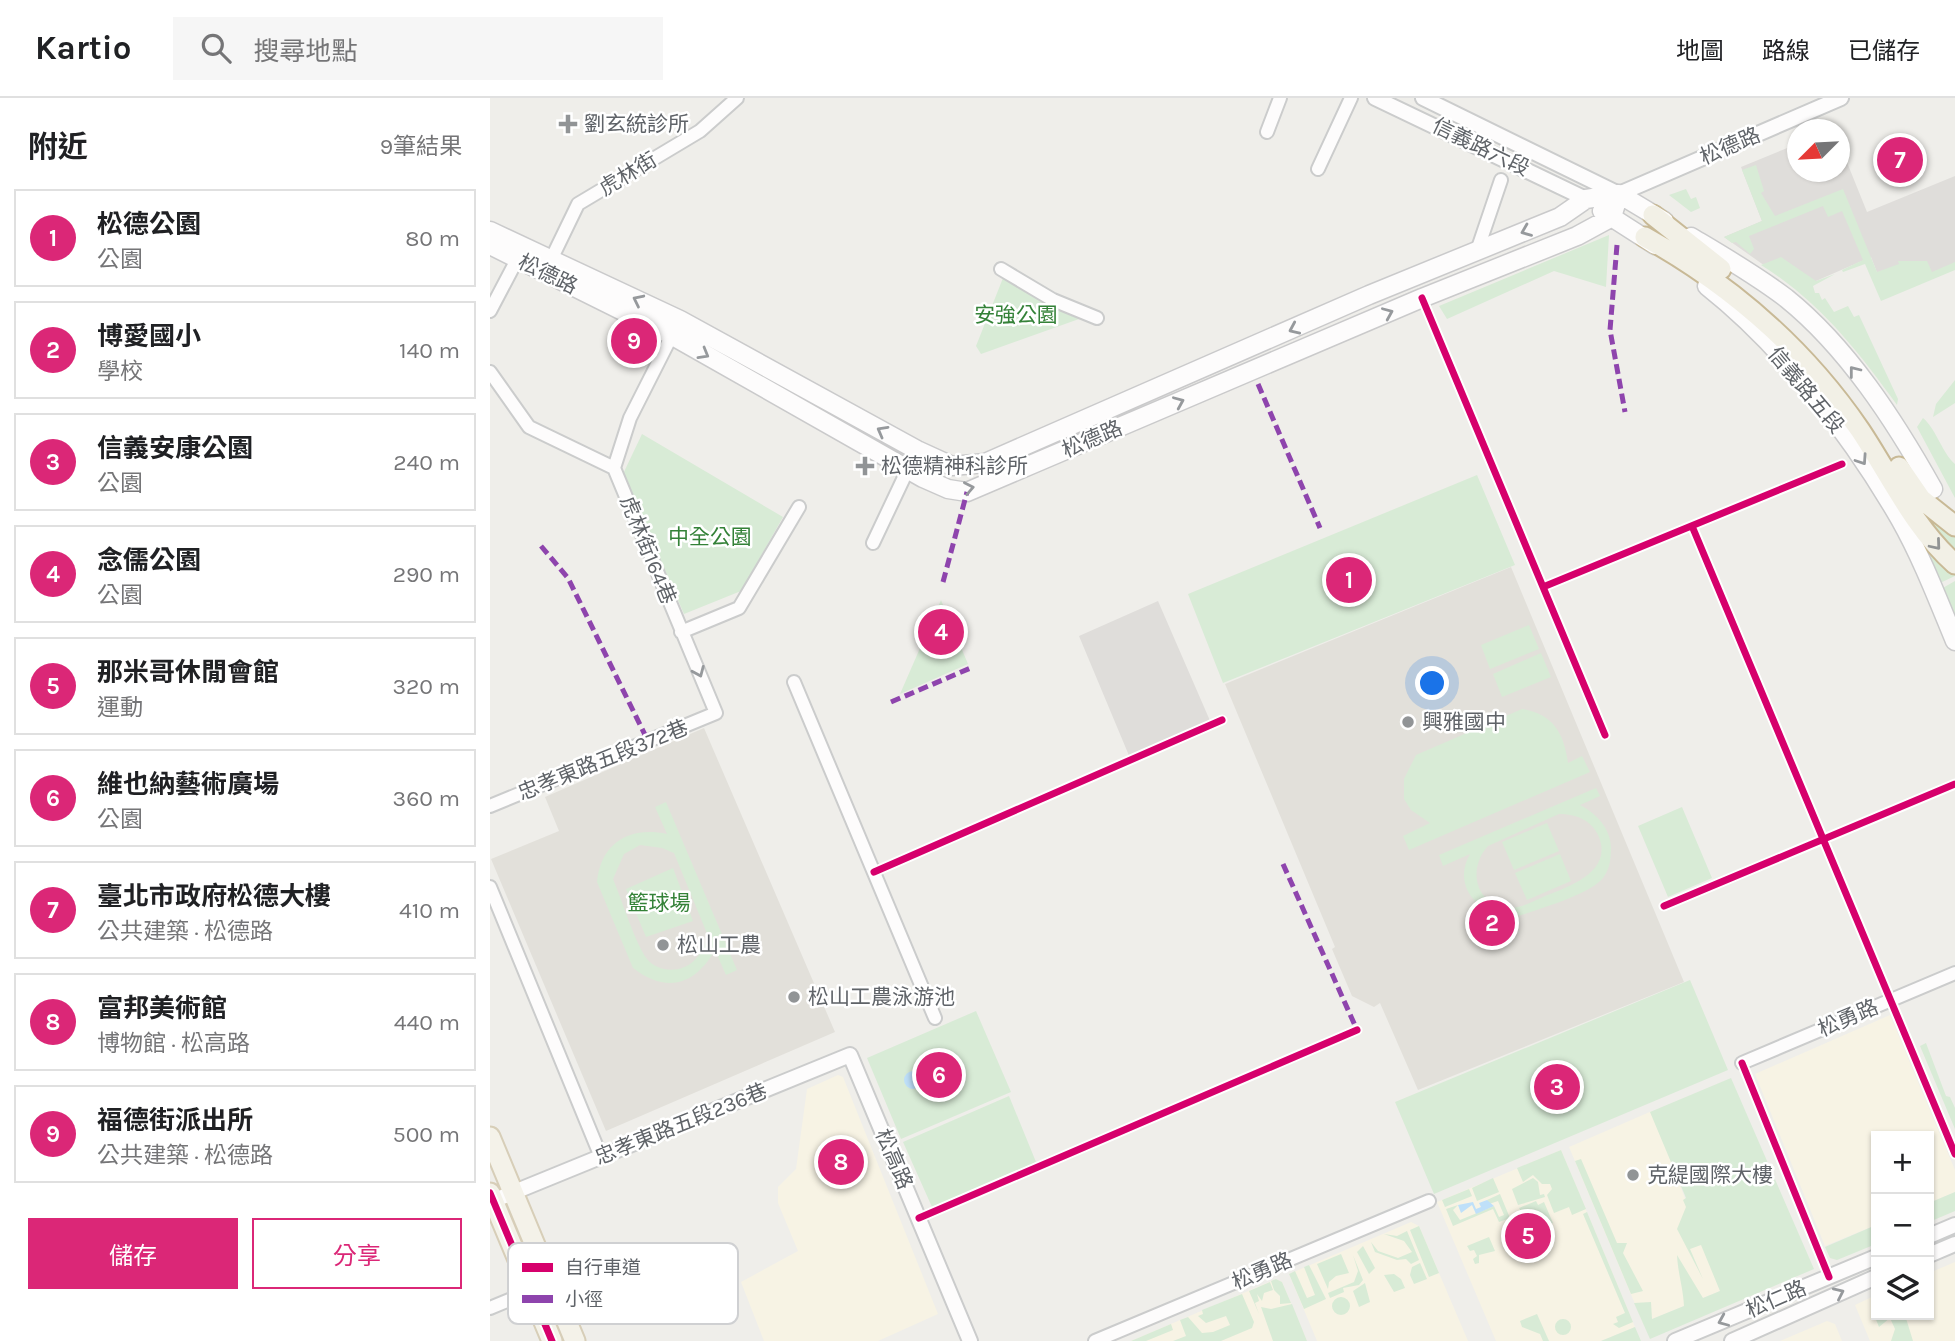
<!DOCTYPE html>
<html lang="zh-TW">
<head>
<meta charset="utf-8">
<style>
	body { margin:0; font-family:Karla,"Noto Sans TC",sans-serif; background:#f6f6f6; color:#202124 }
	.controls { position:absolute; right:21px; bottom:21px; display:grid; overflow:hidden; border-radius:0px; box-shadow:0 2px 5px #0004 }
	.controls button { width:63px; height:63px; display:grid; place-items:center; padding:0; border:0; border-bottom:2px solid #e0e0e0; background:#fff; color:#202124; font:35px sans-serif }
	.compass { position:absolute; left:1297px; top:21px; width:63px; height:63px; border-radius:50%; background:#fff; box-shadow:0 2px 5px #0004; rotate:246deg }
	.you { position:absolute; left:943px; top:586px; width:24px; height:24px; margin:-18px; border:5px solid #fff; border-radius:50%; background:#1a73e8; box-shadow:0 0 0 10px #1a73e833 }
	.badge { display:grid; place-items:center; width:46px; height:46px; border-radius:50%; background:#db2777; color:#fff; font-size:23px; font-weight:700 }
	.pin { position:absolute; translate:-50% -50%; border:4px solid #fff; box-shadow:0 2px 7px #0006 }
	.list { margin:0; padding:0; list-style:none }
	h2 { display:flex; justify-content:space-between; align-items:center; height:91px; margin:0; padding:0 28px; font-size:30px }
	h2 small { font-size:23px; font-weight:400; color:#757577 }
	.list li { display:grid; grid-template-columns:46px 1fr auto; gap:21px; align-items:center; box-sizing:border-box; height:98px; margin:0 14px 14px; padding:0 14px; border:2px solid #e0e0e0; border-radius:0px }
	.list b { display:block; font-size:26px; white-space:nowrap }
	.list p { margin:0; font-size:23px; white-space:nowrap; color:#757577 }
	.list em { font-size:23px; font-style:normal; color:#757577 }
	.actions { display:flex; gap:14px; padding:21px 28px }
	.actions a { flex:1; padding:16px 0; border:2px solid #db2777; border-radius:0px; text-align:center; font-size:24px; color:#db2777 }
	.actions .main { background:#db2777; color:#fff }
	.icon { flex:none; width:38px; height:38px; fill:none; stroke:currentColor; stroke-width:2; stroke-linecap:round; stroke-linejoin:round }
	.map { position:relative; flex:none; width:1465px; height:1243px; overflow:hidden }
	header { display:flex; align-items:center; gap:42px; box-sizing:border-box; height:98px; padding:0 35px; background:#fff; border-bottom:2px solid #e0e0e0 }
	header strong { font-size:33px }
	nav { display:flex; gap:38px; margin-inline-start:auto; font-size:24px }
	.search { width:490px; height:63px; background:#f6f6f6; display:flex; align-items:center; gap:18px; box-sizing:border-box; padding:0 24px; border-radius:0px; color:#757577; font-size:26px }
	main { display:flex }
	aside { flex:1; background:#fff }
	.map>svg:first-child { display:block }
	.commercial { fill:#f7f3e4 }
	.industrial { fill:#dfddda }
	.education { fill:#e2e0da }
	.green { fill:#d8ebd6; fill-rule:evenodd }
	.water { fill:#bfe0f9 }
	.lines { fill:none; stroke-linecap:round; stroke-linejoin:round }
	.minor-casing { stroke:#cbcccc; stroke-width:16 }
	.tertiary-casing { stroke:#cbcccc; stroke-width:18 }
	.secondary-casing { stroke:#cacacb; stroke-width:21 }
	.primary-casing { stroke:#d7ceb8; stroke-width:23 }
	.trunk-casing { stroke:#c8b996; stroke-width:23 }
	.minor { stroke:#fdfcfc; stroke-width:12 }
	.tertiary { stroke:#fdfcfc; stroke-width:14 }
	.secondary { stroke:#fdfcfc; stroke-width:18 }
	.primary { stroke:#f4f2e9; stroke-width:19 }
	.trunk { stroke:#f2f0e6; stroke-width:19 }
	.quiet { stroke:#8e44ad; stroke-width:5; stroke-dasharray:10 5; stroke-linecap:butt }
	.cycleway-casing { stroke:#fff; stroke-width:11 }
	.cycleway { stroke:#d6006c; stroke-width:7 }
	.oneway { stroke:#96999c }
	.oneway2 { stroke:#929494 }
	.poi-dot { fill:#919496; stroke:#fff; stroke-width:2.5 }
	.labels { text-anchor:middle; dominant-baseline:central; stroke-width:5; stroke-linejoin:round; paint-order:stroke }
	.poi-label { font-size:21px; fill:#5f6368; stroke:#fff; text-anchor:start }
	.street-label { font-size:21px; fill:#5f6368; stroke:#fff }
	.park-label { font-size:21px; fill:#348238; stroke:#fff }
	.key { fill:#fff; stroke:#cfd0d2; stroke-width:2 }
	.key-label { font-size:19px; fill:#5f6368 }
</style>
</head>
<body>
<header>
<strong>Kartio</strong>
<div class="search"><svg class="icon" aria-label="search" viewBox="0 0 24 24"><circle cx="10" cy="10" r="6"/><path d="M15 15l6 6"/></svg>搜尋地點</div>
<nav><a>地圖</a><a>路線</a><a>已儲存</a></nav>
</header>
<main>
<aside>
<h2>附近<small>9筆結果</small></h2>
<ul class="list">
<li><span class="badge">1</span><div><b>松德公園</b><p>公園</p></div><em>80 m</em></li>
<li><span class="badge">2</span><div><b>博愛國小</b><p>學校</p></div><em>140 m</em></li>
<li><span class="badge">3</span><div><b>信義安康公園</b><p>公園</p></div><em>240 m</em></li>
<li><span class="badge">4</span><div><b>念儒公園</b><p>公園</p></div><em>290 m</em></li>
<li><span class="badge">5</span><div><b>那米哥休閒會館</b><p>運動</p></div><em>320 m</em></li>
<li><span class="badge">6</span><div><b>維也納藝術廣場</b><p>公園</p></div><em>360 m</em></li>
<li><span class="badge">7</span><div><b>臺北市政府松德大樓</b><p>公共建築 · 松德路</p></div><em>410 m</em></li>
<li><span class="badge">8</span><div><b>富邦美術館</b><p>博物館 · 松高路</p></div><em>440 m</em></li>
<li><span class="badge">9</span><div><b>福德街派出所</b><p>公共建築 · 松德路</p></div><em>500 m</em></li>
</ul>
<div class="actions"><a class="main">儲存</a><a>分享</a></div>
</aside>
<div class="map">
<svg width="1465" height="1243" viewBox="0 0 1465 1243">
	<rect width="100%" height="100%" fill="#efeeea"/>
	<path class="commercial" d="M1400 917 1465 1072V1094L1439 1105V1038H1386V1127L1335 1148 1265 976Z
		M348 977 353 979 448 1216 388 1243H274L251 1184 308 1153 288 1105V1089L306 1071 317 991Z
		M1162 1013 1230 1193 1153 1225 1079 1049Z
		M1071 1052 1145 1229 1111 1243H1006L947 1104Z
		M921 1124 929 1128 978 1243H827L799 1176Z
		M1465 1164V1243H1380L1365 1207 1386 1197V1217H1439V1175Z
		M786 1181 792 1184 817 1243H641Z
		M1337 1223 1345 1226 1352 1243H1290Z"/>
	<path class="industrial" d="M1307 46 1308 74H1350V47L1377 114 1465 78V166L1395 195 1381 159 1326 183 1312 194 1234 139 1272 123 1251 69Z
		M668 503 721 625 640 660 589 538Z"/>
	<path class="education" d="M1021 469 1194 884 928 992 890 905 884 909 862 898 842 851 845 849 735 586Z
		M214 630 345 934 116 1033 1 761 69 733 55 699Z"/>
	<path class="green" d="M1266 67 1274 93 1271 95 1285 118 1353 91 1387 174 1409 166 1408 163H1437L1442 174 1465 164V172L1391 203 1375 166 1353 174 1352 172 1373 162 1352 113 1338 119 1333 108 1259 138 1264 151 1260 156 1246 144 1242 145 1234 139 1272 123 1252 72Z
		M1196 91 1201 101 1206 99 1210 110 1201 114 1179 97Z
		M1119 137 1116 189 1064 173 957 221 949 208Z
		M1291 159 1326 183 1345 176 1323 188 1325 195H1329L1332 202 1335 200 1344 214 1358 208 1364 219 1369 217 1408 301 1407 307C1368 253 1329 203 1271 167Z
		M513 180 548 201 588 216 589 221 491 256 486 248Z
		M1301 238 1428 404 1465 435V460Z
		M1465 282V305L1443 319 1446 306Z
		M1433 320C1447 332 1452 355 1465 366V400L1427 329Z
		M152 336 293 419 251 493 194 516 133 376Z
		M987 377 1025 467 733 585 698 496Z
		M1416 414 1465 474V478L1450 485Z
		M1465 483V529L1451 491Z
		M451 502 478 566 410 596Z
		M1039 527 1049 551 1000 571 991 547Z
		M1051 555 1061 579 1012 599 1003 576Z
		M1032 611C1063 616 1074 635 1078 665L1092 658 1100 674 919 752 913 738 940 725 921 712 914 701V681L926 657Z
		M1106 690 1110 698 1090 707C1107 716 1120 730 1121 749 1121 760 1120 771 1113 780 1099 798 1040 813 1018 822 987 813 962 788 980 756L953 768 949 757ZM1069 716C1086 716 1102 722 1109 739 1123 775 1077 789 1053 799 1042 804 1029 811 1017 810 984 805 978 770 998 748Z
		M176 704 247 872 236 877 225 852C205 887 177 896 143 870L107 784C111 745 139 728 177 736L165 709ZM150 747 172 750 184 755 218 838C215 851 205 866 192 870 180 874 165 871 157 861 145 845 132 802 123 781L134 756Z
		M1192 709 1222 780 1178 799 1148 728Z
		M1057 725 1069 753 1024 772 1012 744Z
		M1070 756 1081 783 1037 802 1025 775Z
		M183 770 203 823 156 839 136 791Z
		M1200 882 1238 972 944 1096 905 1004Z
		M486 913 521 994 411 1041 377 960Z
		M1420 937 1465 1044V1049L1418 938Z
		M1436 945 1456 998 1460 999 1465 1010V1031L1430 948Z
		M1241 980 1324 1171 1160 1241 1144 1205 1161 1204 1162 1221 1194 1208C1193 1189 1188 1176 1187 1157L1213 1200 1230 1193 1211 1147 1200 1151 1213 1181 1187 1131 1196 1109 1193 1102 1196 1100 1160 1014Z
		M519 998 546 1064 442 1109 413 1044Z
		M1071 1052 1096 1111 1082 1117 1079 1109 1064 1115 1057 1097 1062 1091 1060 1086H1052L1043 1077 1033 1084 1027 1070Z
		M1091 1061 1127 1145H1137L1133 1155 1153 1193 1141 1196 1085 1063Z
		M1003 1080 1009 1094 987 1103 982 1090Z
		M1043 1080 1048 1084 1050 1097 1054 1096 1055 1099 1028 1107 1022 1091Z
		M979 1091 982 1098 955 1109 952 1102Z
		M1465 1094V1113L1439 1124V1105Z
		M1010 1096 1020 1120 1009 1124 1003 1111 963 1128 956 1111 968 1107 963 1112 970 1122 1004 1108 1009 1119 1014 1117 1008 1103 999 1106 997 1102Z
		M1046 1103 1048 1107 1054 1104 1063 1125 1051 1130 1042 1111 1032 1115 1029 1110Z
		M1097 1114 1143 1224 1129 1230 1123 1226 1128 1224 1126 1219 1135 1215 1093 1116Z
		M1386 1127V1146L1347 1162 1340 1160 1335 1149Z
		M929 1128 949 1175 939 1179 920 1132Z
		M917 1133 929 1162 921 1166 916 1161 907 1162 885 1154 881 1144 888 1153 908 1160 922 1154 914 1143 894 1136 907 1138Z
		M999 1139 1005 1153 989 1157V1165L985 1166 983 1161 987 1158 984 1152 980 1153 977 1148Z
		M873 1148 885 1170 879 1176 867 1154Z
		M851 1156 859 1175 846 1178 839 1184 838 1191 827 1166Z
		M863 1157 873 1182 869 1187 853 1190 854 1194 840 1200 838 1195 864 1184 868 1173Z
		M930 1165 937 1181 924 1186 920 1177 922 1169Z
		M819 1167 836 1201 814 1211 799 1176 805 1173 817 1200 825 1197 814 1169Z
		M904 1176 911 1181 915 1190 904 1194 894 1177Z
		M786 1181 792 1184 801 1205 790 1206V1198L784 1192 781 1183Z
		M780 1184 783 1192 774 1195 772 1203 767 1196 769 1203 765 1205 769 1216 759 1193Z
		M875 1185 880 1204 869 1209 863 1193Z
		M752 1196 764 1224 762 1230 731 1243H683L696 1238 690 1222 698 1219 712 1235 723 1234 740 1227 736 1218 716 1225 708 1218 713 1216 712 1212Z
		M842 1208a9 9 0 1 1 18 0a9 9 0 1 1-18 0Z
		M802 1206 817 1243H783L771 1209 781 1211Z
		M1047 1216 1059 1243H1053L1050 1236 1032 1229 1030 1223Z
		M1390 1217H1415L1423 1243H1401L1405 1231 1400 1220 1389 1229 1385 1219Z
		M1065 1229a8 8 0 1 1 16 0a8 8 0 1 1-16 0Z
		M681 1226 683 1232 656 1243H641Z
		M1145 1229 1151 1243H1111Z"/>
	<path class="water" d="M414 982a9 9 0 1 1 18 0a9 9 0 1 1-18 0Z
		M997 1102 1004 1108 986 1116 982 1107 971 1115 968 1107 983 1104 986 1111 991 1109 989 1105Z"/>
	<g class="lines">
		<g class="minor-casing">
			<path id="minor" d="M777 34 790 0
				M828 71 861 0
				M987 153 1011 82
				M58 168 88 106 210 33 247 0
				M511 171 563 202 607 220
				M0 213 31 154
				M0 274 39 329 124 370
				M124 370 140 320 184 233
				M383 445 427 352
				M191 534 249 510 309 409
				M304 584 445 920
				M0 708 226 615 124 370
				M0 789 111 1059
				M1252 965 1465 875
				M0 1210 41 1193
				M605 1243 939 1103"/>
		</g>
		<g class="tertiary-casing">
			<path id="tertiary" d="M885 0 1096 101
				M933 0 1129 96 1351 0
				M0 1104 360 957 480 1243
				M1439 1138 1465 1127
				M1439 1157 1465 1146
				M1185 1243 1386 1159
				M1242 1243 1386 1179"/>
		</g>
		<g class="secondary-casing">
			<path id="secondary" d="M1129 96 1174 123
				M1112 113 1165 147
				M0 133 190 222 427 352 462 368 495 365 879 197 1070 119 1096 101 1129 96
				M1201 139C1233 158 1266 177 1296 200 1357 249 1405 323 1443 391
				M0 147 181 237 433 380 458 391 477 394 932 200 1087 138 1122 119 1129 96
				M1217 188C1293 248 1362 338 1410 421 1432 460 1448 502 1465 543"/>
		</g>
		<g class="primary-casing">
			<path id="primary" d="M0 1039 85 1243
				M0 1095 62 1243"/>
		</g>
		<g class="trunk-casing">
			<path id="trunk" d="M1163 117 1231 171
				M1155 139C1241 187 1314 250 1370 332 1400 377 1424 430 1465 466
				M1409 369 1431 401 1465 428"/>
		</g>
		<use href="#minor" class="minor"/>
		<use href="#tertiary" class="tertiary"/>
		<use href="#secondary" class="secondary"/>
		<use href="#primary" class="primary"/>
		<use href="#trunk" class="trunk"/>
		<path class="quiet" d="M1127 147 1120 232 1135 314
			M768 286 830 430
			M51 448 78 480 158 643
			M453 484 477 394
			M401 604 483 569
			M793 766 867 932 863 934"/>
		<g class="cycleway-casing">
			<path id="cycleway" d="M932 200 1115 637
				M1202 428 1465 1056
				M1053 489 1352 366
				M384 774 732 622
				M1174 808 1465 686
				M1252 965 1339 1179
				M0 1095 62 1243
				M429 1120 867 932"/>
		</g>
		<use href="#cycleway" class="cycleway"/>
	</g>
	<defs><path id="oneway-chevron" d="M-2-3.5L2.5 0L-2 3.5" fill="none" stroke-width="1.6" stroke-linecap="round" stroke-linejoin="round" transform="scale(1.75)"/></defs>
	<g class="oneway">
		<use href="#oneway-chevron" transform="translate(1036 133) rotate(158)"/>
		<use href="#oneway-chevron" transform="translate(148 202) rotate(-154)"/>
		<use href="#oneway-chevron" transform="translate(898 215) rotate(-23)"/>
		<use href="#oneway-chevron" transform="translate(804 231) rotate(156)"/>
		<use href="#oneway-chevron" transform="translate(214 256) rotate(30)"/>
		<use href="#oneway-chevron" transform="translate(1364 273) rotate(-128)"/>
		<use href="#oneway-chevron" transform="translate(689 304) rotate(-23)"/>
		<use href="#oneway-chevron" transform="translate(392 333) rotate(-151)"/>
		<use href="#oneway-chevron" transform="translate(1372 362) rotate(56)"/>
		<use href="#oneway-chevron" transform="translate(479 390) rotate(-11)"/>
		<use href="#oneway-chevron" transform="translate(209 574) rotate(67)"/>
		<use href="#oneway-chevron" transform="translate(1349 1195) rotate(-25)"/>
		<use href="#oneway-chevron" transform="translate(1233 1223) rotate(157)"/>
	</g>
	<use class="oneway2" href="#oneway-chevron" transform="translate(1446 447) rotate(50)"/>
	<g class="poi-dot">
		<path d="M74.5 15.5h7v7h7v7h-7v7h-7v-7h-7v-7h7z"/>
		<path d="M371.5 357.5h7v7h7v7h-7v7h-7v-7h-7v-7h7z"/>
		<circle cx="918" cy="624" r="7"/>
		<circle cx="173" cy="847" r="7"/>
		<circle cx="304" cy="899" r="7"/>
		<circle cx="1143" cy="1077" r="7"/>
	</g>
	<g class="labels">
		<g class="poi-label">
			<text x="94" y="26">劉玄統診所</text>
			<text x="391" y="368">松德精神科診所</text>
			<text x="932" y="624">興雅國中</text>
			<text x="187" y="847">松山工農</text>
			<text x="318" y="899">松山工農泳游池</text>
			<text x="1157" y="1077">克緹國際大樓</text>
		</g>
		<g class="street-label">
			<text transform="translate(1240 48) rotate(-23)">松德路</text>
			<text transform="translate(991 49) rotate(26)">信義路六段</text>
			<text transform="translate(138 76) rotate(-31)">虎林街</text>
			<text transform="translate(58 176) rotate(26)">松德路</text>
			<text transform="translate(1316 292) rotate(50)">信義路五段</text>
			<text transform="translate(602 341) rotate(-23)">松德路</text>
			<text transform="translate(158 452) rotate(68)">虎林街164巷</text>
			<text transform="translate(113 662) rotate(-22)">忠孝東路五段372巷</text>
			<text transform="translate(1358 920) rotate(-23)">松勇路</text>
			<text transform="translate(191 1026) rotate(-22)">忠孝東路五段236巷</text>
			<text transform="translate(404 1061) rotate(67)">松高路</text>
			<text transform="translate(772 1173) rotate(-23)">松勇路</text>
			<text transform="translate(1286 1201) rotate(-23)">松仁路</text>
		</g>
		<g class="park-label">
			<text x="526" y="217">安強公園</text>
			<text x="220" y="439">中全公園</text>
			<text x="169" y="805">籃球場</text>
		</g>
	</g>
	<rect x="18" y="1145" width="230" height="81" rx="10" class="key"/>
	<rect x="32" y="1165" width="31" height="9" fill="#d6006c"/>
	<rect x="32" y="1197" width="31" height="8" fill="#8e44ad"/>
	<g class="key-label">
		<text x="75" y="1176">自行車道</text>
		<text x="75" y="1208">小徑</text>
	</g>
</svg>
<div class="controls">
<button>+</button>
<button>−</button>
<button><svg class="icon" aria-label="layers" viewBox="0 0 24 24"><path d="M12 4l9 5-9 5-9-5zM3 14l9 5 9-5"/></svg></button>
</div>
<svg class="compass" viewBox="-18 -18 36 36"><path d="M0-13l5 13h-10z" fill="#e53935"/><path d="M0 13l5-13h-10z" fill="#757577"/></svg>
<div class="you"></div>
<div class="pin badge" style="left:859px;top:482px">1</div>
<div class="pin badge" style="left:1002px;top:825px">2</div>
<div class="pin badge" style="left:1067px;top:989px">3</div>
<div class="pin badge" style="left:451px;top:534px">4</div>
<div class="pin badge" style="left:1038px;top:1138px">5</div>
<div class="pin badge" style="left:449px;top:977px">6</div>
<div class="pin badge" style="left:1410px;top:62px">7</div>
<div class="pin badge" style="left:351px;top:1064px">8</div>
<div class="pin badge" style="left:144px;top:243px">9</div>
</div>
</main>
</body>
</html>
